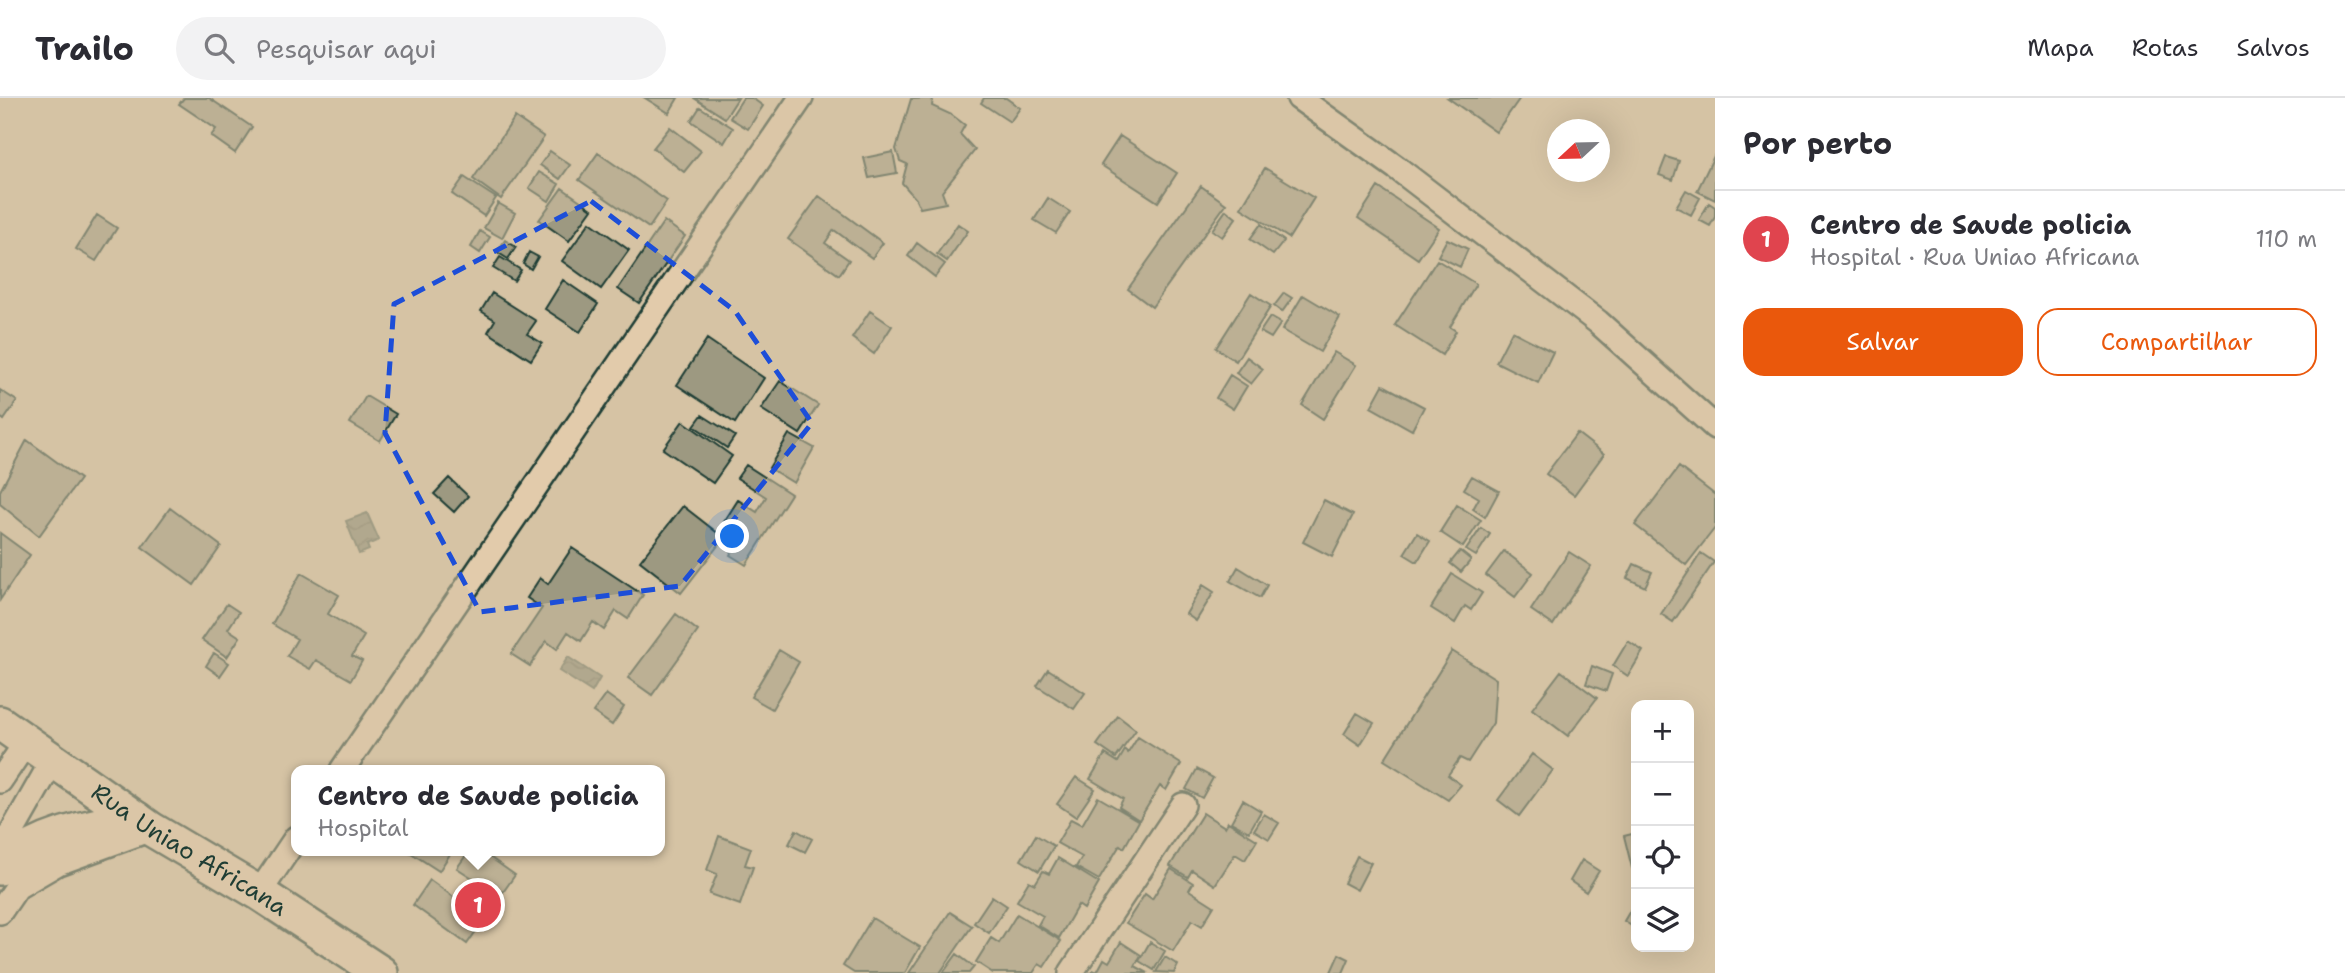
<!DOCTYPE html>
<html lang="pt">
<head>
<meta charset="utf-8">
<style>
	body { margin:0; font-family:"Shantell Sans",sans-serif; background:#f2f2f3; color:#2b2b33 }
	.controls { position:absolute; right:21px; bottom:21px; display:grid; overflow:hidden; border-radius:14px; box-shadow:0 7px 28px #0002 }
	.controls button { width:63px; height:63px; display:grid; place-items:center; padding:0; border:0; border-bottom:2px solid #e1e1e2; background:#fff; color:#2b2b33; font:35px sans-serif }
	.compass { position:absolute; left:1547px; top:21px; width:63px; height:63px; border-radius:50%; background:#fff; box-shadow:0 7px 28px #0002; rotate:248deg }
	.you { position:absolute; left:733px; top:439px; width:24px; height:24px; margin:-18px; border:5px solid #fff; border-radius:50%; background:#1a73e8; box-shadow:0 0 0 10px #1a73e833 }
	.badge { display:grid; place-items:center; width:46px; height:46px; border-radius:50%; background:#ea580c; color:#fff; font-size:23px; font-weight:700 }
	.pin { position:absolute; translate:-50% -50%; border:4px solid #fff; box-shadow:0 2px 7px #0006 }
	.popup { position:absolute; left:291px; top:667px; width:374px; height:91px; box-sizing:border-box; display:grid; place-content:center; border-radius:14px; background:#fff; filter:drop-shadow(0 2px 5px #0005); font-size:23px; white-space:nowrap; color:#7c7c81 }
	.popup b { font-size:26px; color:#2b2b33 }
	.popup::after { content:''; position:absolute; left:50%; top:100%; margin-left:-14px; border:14px solid transparent; border-top-color:#fff }
	.list { margin:0; padding:0; list-style:none }
	h2 { display:flex; justify-content:space-between; align-items:center; height:91px; margin:0; padding:0 28px; font-size:30px }
	h2 small { font-size:23px; font-weight:400; color:#7c7c81 }
	.list li { display:grid; grid-template-columns:46px 1fr auto; gap:21px; align-items:center; box-sizing:border-box; height:98px; padding:0 28px; border-top:2px solid #e1e1e2 }
	.list b { display:block; font-size:26px; white-space:nowrap }
	.list p { margin:0; font-size:23px; white-space:nowrap; color:#7c7c81 }
	.list em { font-size:23px; font-style:normal; color:#7c7c81 }
	.actions { display:flex; gap:14px; padding:21px 28px }
	.actions a { flex:1; padding:16px 0; border:2px solid #ea580c; border-radius:21px; text-align:center; font-size:24px; color:#ea580c }
	.actions .main { background:#ea580c; color:#fff }
	.icon { flex:none; width:38px; height:38px; fill:none; stroke:currentColor; stroke-width:2; stroke-linecap:round; stroke-linejoin:round }
	.map { position:relative; flex:none; width:1715px; height:875px; overflow:hidden }
	header { display:flex; align-items:center; gap:42px; box-sizing:border-box; height:98px; padding:0 35px; background:#fff; border-bottom:2px solid #e1e1e2 }
	header strong { font-size:33px }
	nav { display:flex; gap:38px; margin-inline-start:auto; font-size:24px }
	.search { width:490px; height:63px; background:#f2f2f3; display:flex; align-items:center; gap:18px; box-sizing:border-box; padding:0 24px; border-radius:38px; color:#7c7c81; font-size:26px }
	main { display:flex }
	aside { flex:1; background:#fff }
	.map>svg:first-child { display:block }
	.water { fill:url(#water-waves); stroke:#5d6a5a; stroke-width:2 }
	.building { fill:#9d9981; stroke:#1f3d34; stroke-width:2 }
	.lines { fill:none; stroke-linecap:round; stroke-linejoin:round }
	.minor-casing { stroke:#1f3d34; stroke-width:28 }
	.secondary-casing { stroke:#1f3d34; stroke-width:38 }
	.minor { stroke:#e2cbab; stroke-width:23 }
	.secondary { stroke:#e2cbab; stroke-width:33 }
	.marked { fill:none; stroke:#1d4ed8; stroke-width:5; stroke-dasharray:14 9; stroke-linejoin:round }
	.labels { text-anchor:middle; dominant-baseline:central; stroke-width:7; stroke-linejoin:round; paint-order:stroke }
	.street-label { font-size:24px; fill:#1f3d34; stroke:#e2cbab }
</style>
</head>
<body>
<header>
<strong>Trailo</strong>
<div class="search"><svg class="icon" aria-label="search" viewBox="0 0 24 24"><circle cx="10" cy="10" r="6"/><path d="M15 15l6 6"/></svg>Pesquisar aqui</div>
<nav><a>Mapa</a><a>Rotas</a><a>Salvos</a></nav>
</header>
<main>
<div class="map">
<svg width="1715" height="875" viewBox="0 0 1715 875">
	<defs>
		<pattern id="water-waves" width="16" height="10" patternUnits="userSpaceOnUse" patternTransform="scale(1.75)"><rect width="16" height="10" fill="#868873"/><path d="M0 5q4-4 8 0t8 0" fill="none" stroke="#6d705f"/></pattern>
	</defs>
	<rect width="100%" height="100%" fill="#d6c3a4"/>
	<filter id="ink" filterUnits="userSpaceOnUse"><feTurbulence type="fractalNoise" baseFrequency=".0143" numOctaves="2"/><feDisplacementMap in="SourceGraphic" scale="14" xChannelSelector="R" yChannelSelector="G"/><feConvolveMatrix kernelMatrix="1 2 1 2 8 2 1 2 1" color-interpolation-filters="sRGB"/></filter>
	<g filter="url(#ink)">
		<path class="water" d="M367 415 379 442 367 447 369 452 359 456 346 423Z
			M568 559 600 580 592 594 559 573Z"/>
		<path class="building" d="M184 0H209L252 29 235 55 211 38 216 31 179 6Z
			M645 0H678L669 15Z
			M694 0H738L725 20Z
			M743 0H752L763 8 748 31 730 20Z
			M933 0 932 8 952 17 965 27 960 36 975 52 942 94 946 105 920 110 916 101 902 85 907 66 900 63 896 51 911 1Z
			M984 0H1006L1020 10 1010 24 981 5Z
			M1448 0H1520L1496 34Z
			M700 9 733 30 724 45 691 23Z
			M515 19 544 39 501 101 473 81Z
			M670 29 701 53 684 74 653 50Z
			M1120 38 1177 75 1158 104 1101 67Z
			M550 53 570 67 560 81 540 67Z
			M893 54 897 75 869 80 864 60Z
			M598 55 667 103 649 130 579 82Z
			M1714 58 1715 59V102L1697 93Z
			M1666 59 1679 63 1673 82 1659 77Z
			M1265 70 1314 100 1289 140 1241 110Z
			M539 74 559 86 549 103 529 90Z
			M464 79 496 100 484 118 452 96Z
			M1201 88 1226 106 1152 209 1128 191Z
			M1378 89 1439 130 1418 161 1358 120Z
			M562 90 592 111 569 143 539 122Z
			M1686 92 1700 100 1691 117 1676 109Z
			M819 98 883 145 872 160 834 132 825 145 849 162 839 177 788 141Z
			M1048 100 1070 114 1056 135 1034 122Z
			M498 105 515 115 502 140 484 130Z
			M1709 105 1715 109V119L1710 128 1699 122Z
			M1226 112 1236 120 1222 139 1212 132Z
			M97 117 117 130 96 163 76 151Z
			M664 123 685 138 639 205 618 191Z
			M590 124 629 152 601 191 562 163Z
			M958 126 968 133 947 163 937 156Z
			M1261 126 1284 143 1273 157 1250 141Z
			M480 133 490 139 480 155 471 149Z
			M1447 141 1468 151 1460 169 1438 158Z
			M505 142 516 149 508 161 497 154Z
			M917 145 945 166 935 179 908 158Z
			M529 154 538 159 531 171 523 166Z
			M500 159 521 172 514 183 493 170Z
			M1437 162 1476 186 1450 229 1456 233 1442 257 1395 227Z
			M563 182 598 206 580 234 545 211Z
			M492 195 536 223 527 236 542 245 531 262 488 234 495 222 481 213Z
			M1251 195 1271 208 1236 263 1216 250Z
			M1284 195 1292 200 1282 214 1274 208Z
			M1303 197 1340 219 1320 254 1282 232Z
			M870 213 892 228 874 256 852 240Z
			M1270 219 1281 225 1271 240 1260 234Z
			M1512 233 1553 254 1538 285 1496 264Z
			M707 241 764 280 735 325 677 287Z
			M1334 254 1356 267 1323 321 1302 307Z
			M1247 259 1263 271 1251 286 1236 275Z
			M1230 277 1247 288 1233 311 1216 300Z
			M780 283 818 307 800 336 761 311Z
			M1383 287 1424 309 1412 332 1371 309Z
			M0 292 17 303 4 322 0 319Z
			M366 298 396 316 380 343 350 325Z
			M702 317 735 338 727 350 694 328Z
			M683 323 732 358 713 385 663 351Z
			M1577 335 1604 356 1574 397 1546 376Z
			M789 336 814 350 794 385 769 370Z
			M27 342 80 381 39 438 0 406V393Z
			M746 367 791 396 746 467 730 457 743 436 724 424 738 402 757 414 766 399 737 380Z
			M1679 369 1715 397V430L1686 467 1635 427Z
			M1472 378 1499 393 1485 419 1473 411 1479 400 1464 391Z
			M449 380 468 398 454 414 434 396Z
			M1324 402 1353 417 1332 459 1303 444Z
			M1457 407 1481 422 1463 449 1440 434Z
			M683 408 724 440 681 495 640 463Z
			M170 410 221 448 194 487 142 449Z
			M1481 430 1490 436 1476 458 1466 452Z
			M0 435 30 457 0 502Z
			M1417 435 1430 443 1417 464 1404 456Z
			M572 450 643 497 628 521 616 513 604 532 593 524 581 543 568 534 557 551 546 543 530 568 511 556 542 510 527 500 540 480 548 486Z
			M1460 453 1471 462 1461 474 1450 465Z
			M1504 453 1533 475 1515 499 1486 477Z
			M1569 454 1591 468 1553 527 1531 512Z
			M1701 455 1714 464 1673 524 1661 516Z
			M1634 466 1652 474 1645 489 1627 480Z
			M1238 469 1267 487 1260 500 1230 483Z
			M301 475 339 497 328 516 364 538 352 558 362 563 351 582 316 562 310 571 287 558 297 541 272 526Z
			M1452 476 1482 495 1471 512 1465 508 1455 525 1431 510Z
			M1203 487 1214 494 1196 523 1186 516Z
			M227 506 239 514 228 531 240 539 227 559 202 542Z
			M676 516 698 533 652 597 628 580Z
			M1628 543 1643 553 1628 578 1613 568Z
			M779 552 799 564 772 611 751 599Z
			M1452 553 1496 581 1493 625 1468 664 1460 660 1448 677 1461 687 1448 702 1384 662Z
			M214 555 229 565 220 578 206 568Z
			M1592 568 1612 576 1606 593 1586 586Z
			M1048 571 1085 595 1074 611 1037 588Z
			M1561 573 1597 600 1568 638 1532 611Z
			M606 596 624 609 612 627 593 614Z
			M1357 615 1374 625 1360 647 1344 636Z
			M1118 618 1136 632 1116 660 1097 647Z
			M1138 639 1181 666 1166 692 1160 688 1139 722 1119 709 1123 701 1090 681 1105 656 1118 664 1125 652 1128 655Z
			M1532 656 1553 672 1519 718 1498 702Z
			M1197 671 1213 680 1202 700 1186 691Z
			M1076 679 1095 691 1076 719 1057 706Z
			M1098 699 1139 723 1124 750 1120 747 1099 782 1076 769 1082 759 1057 745 1071 721 1082 727Z
			M1243 702 1261 713 1249 734 1231 724Z
			M1203 715 1225 729 1228 724 1257 742 1245 762 1235 756 1215 787 1192 772 1188 779 1170 768Z
			M1264 716 1279 725 1269 741 1254 732Z
			M796 732 812 741 805 754 789 746Z
			M1636 735V769L1632 770 1624 738Z
			M1036 737 1054 748 1039 773 1021 762Z
			M719 738 751 750 745 767 753 769 740 807 709 796 717 776 707 772Z
			M408 753H452L439 773Z
			M469 753H481L515 777 467 846 413 807 430 782 462 805 477 783 457 770Z
			M1357 758 1371 765 1357 792 1344 785Z
			M1058 760 1099 785 1084 811 1078 807 1059 840 1038 827 1043 818 1017 803 1029 783 1035 786 1043 773 1049 776Z
			M1582 762 1599 773 1586 794 1570 783Z
			M1171 771 1193 785 1189 792 1214 808 1202 828 1192 822 1173 853 1126 825 1145 796 1152 801Z
			M992 798 1007 808 989 835 974 825Z
			M1631 811 1636 813V831L1624 823Z
			M950 814 972 828 940 875H909Z
			M1017 816 1061 843 1044 869 1039 866 1033 875H993L976 864 991 840 999 845Z
			M872 820 920 849 905 875H854L843 868Z
			M1121 844 1141 857 1135 868 1148 875H1091L1093 872 1097 874 1104 861 1109 864Z
			M1150 844 1165 853 1154 872 1139 863Z
			M957 856 974 869 969 875H943Z
			M1339 856 1349 861 1343 875H1333L1331 874Z
			M1165 859 1178 867 1174 875 1156 874Z"/>
		<g class="lines">
			<g class="minor-casing">
				<path id="minor" d="M1299 0 1397 70 1598 224 1715 329
					M342 672 801 0
					M0 683 27 643
					M0 755 53 662
					M259 795 296 740
					M0 814 17 789 58 765 151 731
					M1071 875 1183 707"/>
			</g>
			<g class="secondary-casing">
				<g id="secondary">
					<path id="s1" d="M0 625 151 731 259 795 381 875"/>
					<path d="M0 770C39 738 88 727 137 721"/>
				</g>
			</g>
			<use href="#minor" class="minor"/>
			<use href="#secondary" class="secondary"/>
		</g>
	</g>
	<path d="M0 0H1715V875H0ZM591 103 735 213 812 325 680 488 480 514 385 335 394 206Z" fill="#d6c3a4" fill-opacity=".55" fill-rule="evenodd"/>
	<path class="marked" d="M591 103 735 213 812 325 680 488 480 514 385 335 394 206Z"/>
	<g class="labels">
		<g class="street-label">
			<text stroke="none"><textPath href="#s1" startOffset="228">Rua Uniao Africana</textPath></text>
		</g>
	</g>
</svg>
<div class="controls">
<button>+</button>
<button>−</button>
<button><svg class="icon" aria-label="locate" viewBox="0 0 24 24"><circle cx="12" cy="12" r="6"/><path d="M12 2v4M12 18v4M2 12h4M18 12h4"/></svg></button>
<button><svg class="icon" aria-label="layers" viewBox="0 0 24 24"><path d="M12 4l9 5-9 5-9-5zM3 14l9 5 9-5"/></svg></button>
</div>
<svg class="compass" viewBox="-18 -18 36 36"><path d="M0-13l5 13h-10z" fill="#e53935"/><path d="M0 13l5-13h-10z" fill="#7c7c81"/></svg>
<div class="you"></div>
<div class="pin badge" style="left:478px;top:807px;background:#e0444e">1</div>
<div class="popup"><b>Centro de Saude policia</b>Hospital</div>
</div>
<aside>
<h2>Por perto<small></small></h2>
<ul class="list">
<li><span class="badge" style="background:#e0444e">1</span><div><b>Centro de Saude policia</b><p>Hospital · Rua Uniao Africana</p></div><em>110 m</em></li>
</ul>
<div class="actions"><a class="main">Salvar</a><a>Compartilhar</a></div>
</aside>
</main>
</body>
</html>
